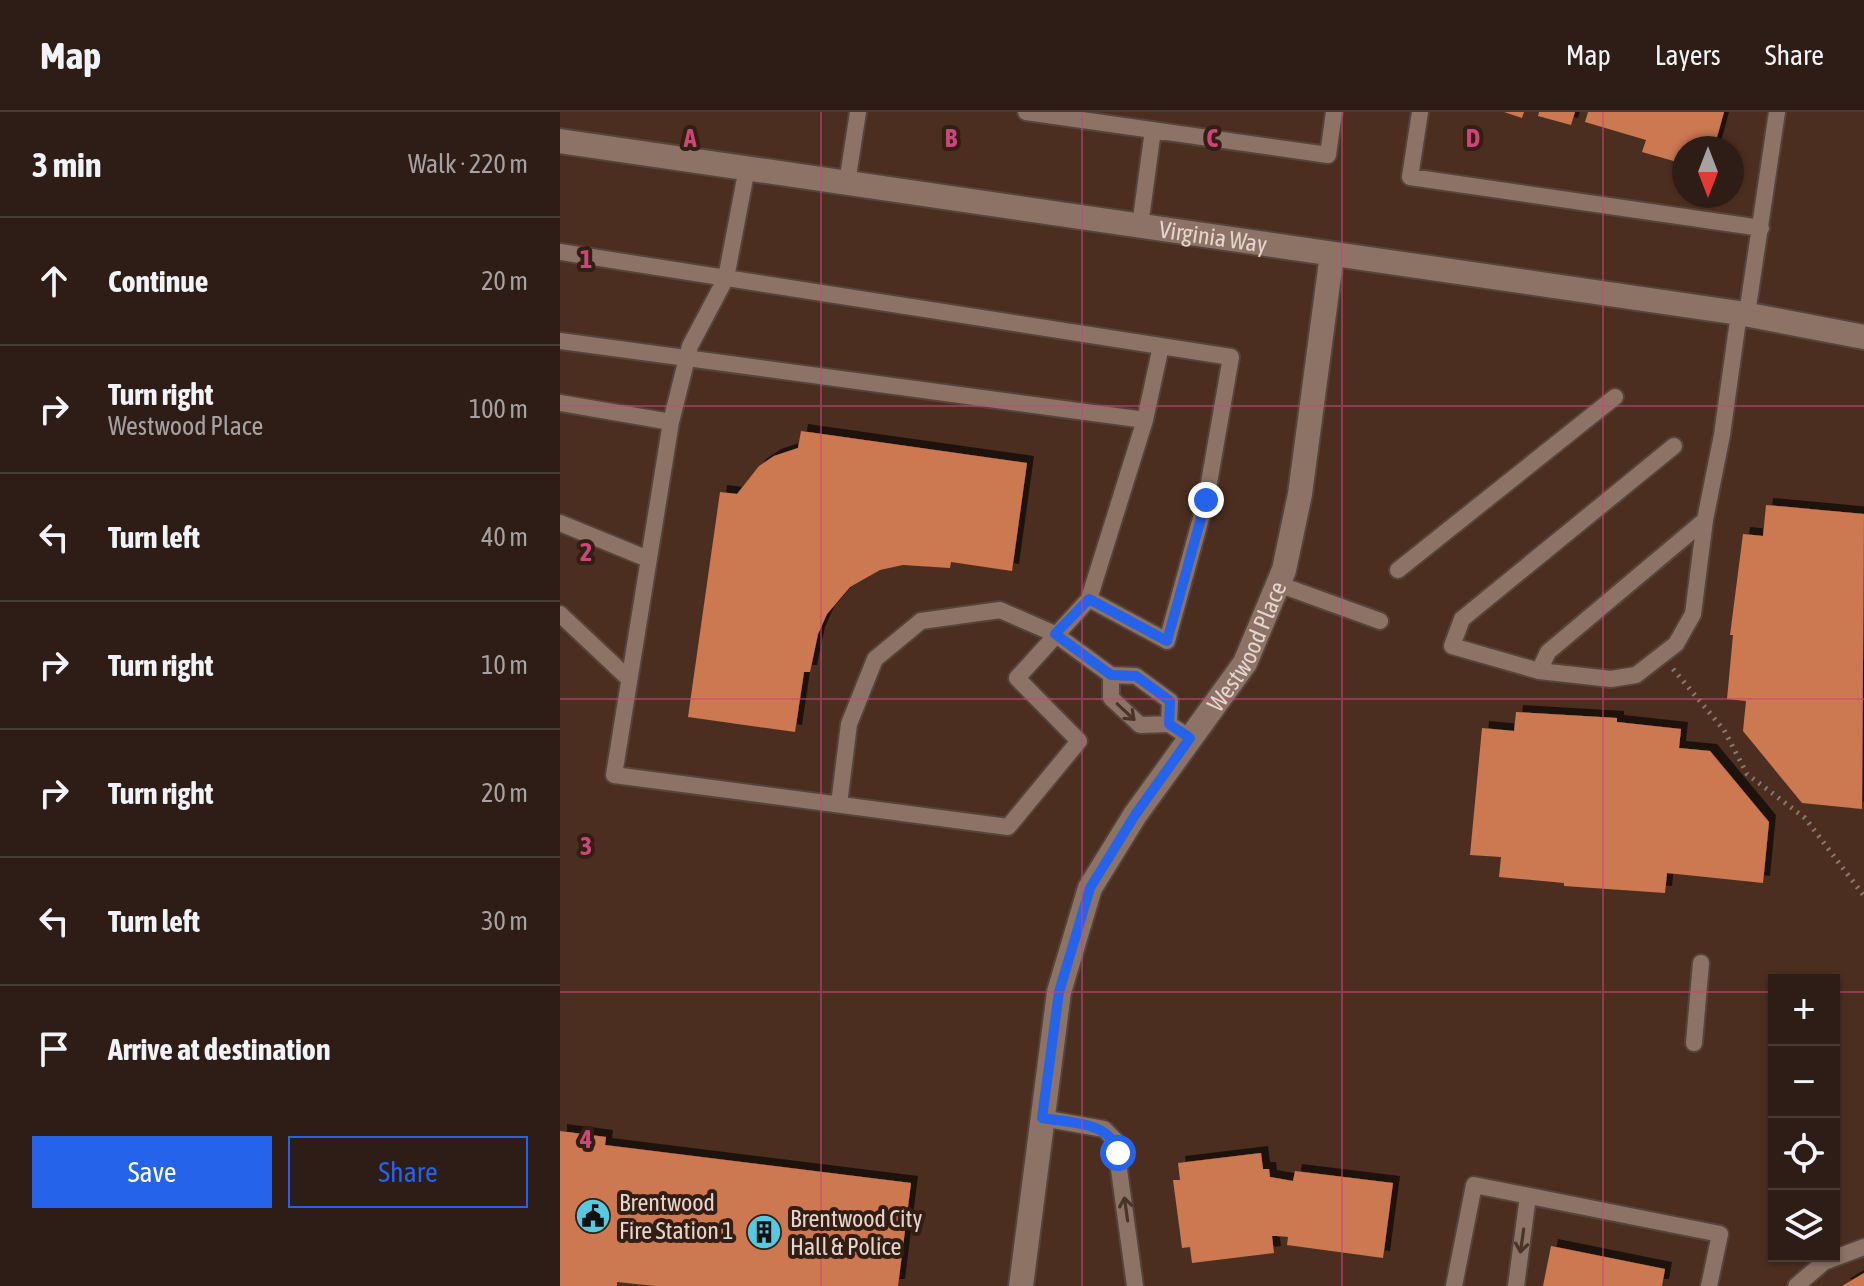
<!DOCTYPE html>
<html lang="en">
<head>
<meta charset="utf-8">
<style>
	body { margin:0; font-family:"Asap Condensed",sans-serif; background:#3a2a23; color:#f1f3f6 }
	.controls { position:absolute; right:24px; bottom:24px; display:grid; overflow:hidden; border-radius:0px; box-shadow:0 2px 6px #0004 }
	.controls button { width:72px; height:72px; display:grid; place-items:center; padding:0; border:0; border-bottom:2px solid #493b35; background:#2e1d16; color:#f1f3f6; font:40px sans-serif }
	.compass { position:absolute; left:1112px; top:24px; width:72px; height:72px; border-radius:50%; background:#2e1d16; box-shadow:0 2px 6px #0004; rotate:180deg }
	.stop { position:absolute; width:24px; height:24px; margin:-18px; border:6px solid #2563eb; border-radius:50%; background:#fff }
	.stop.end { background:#2563eb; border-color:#fff; box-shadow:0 2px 8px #0008 }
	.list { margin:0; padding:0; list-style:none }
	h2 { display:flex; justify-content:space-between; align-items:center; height:104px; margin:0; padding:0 32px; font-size:34px }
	h2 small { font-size:26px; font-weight:400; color:#a7a2a1 }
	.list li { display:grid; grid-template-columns:52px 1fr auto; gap:24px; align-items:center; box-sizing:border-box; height:128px; padding:0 32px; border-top:2px solid #493b35 }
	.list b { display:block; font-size:30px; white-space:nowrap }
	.list p { margin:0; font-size:26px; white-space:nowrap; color:#a7a2a1 }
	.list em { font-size:26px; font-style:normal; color:#a7a2a1 }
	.actions { display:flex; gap:16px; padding:24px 32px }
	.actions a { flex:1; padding:18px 0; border:2px solid #2563eb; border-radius:0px; text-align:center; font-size:28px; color:#2563eb }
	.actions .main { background:#2563eb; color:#fff }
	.icon { flex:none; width:44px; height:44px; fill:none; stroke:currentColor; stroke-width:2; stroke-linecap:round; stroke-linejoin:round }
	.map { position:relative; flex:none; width:1304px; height:1174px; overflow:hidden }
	header { display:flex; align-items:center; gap:48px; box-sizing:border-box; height:112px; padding:0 40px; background:#2e1d16; border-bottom:2px solid #493b35 }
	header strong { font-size:38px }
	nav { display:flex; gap:44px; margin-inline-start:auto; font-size:28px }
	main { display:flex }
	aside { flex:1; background:#2e1d16 }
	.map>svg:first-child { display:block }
	.built { fill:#4b2e20; fill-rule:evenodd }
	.building { fill:#cc7851; filter:url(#shadow) }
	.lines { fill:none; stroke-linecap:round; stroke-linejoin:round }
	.lane-casing { stroke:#56433a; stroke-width:20 }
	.street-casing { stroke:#56433a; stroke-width:28 }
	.path { stroke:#8c786f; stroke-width:5; stroke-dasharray:2 6; stroke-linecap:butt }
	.lane { stroke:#8d7266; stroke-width:16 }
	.street { stroke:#8d7266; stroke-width:24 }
	.oneway { stroke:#4a3328 }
	.route { stroke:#2563eb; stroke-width:10 }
	.grid { fill:none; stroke:#cb4778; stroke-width:2; stroke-opacity:0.55 }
	.labels { text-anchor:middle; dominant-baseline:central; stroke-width:8; stroke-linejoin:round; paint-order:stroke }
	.street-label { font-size:24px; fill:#e5d5ce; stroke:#341e13 }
	.poi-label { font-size:24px; fill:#e5d5ce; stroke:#341e13; text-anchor:start }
	.grid-label { font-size:26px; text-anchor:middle; font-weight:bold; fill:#cb4778; stroke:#341e13; stroke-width:8; stroke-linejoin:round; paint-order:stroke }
</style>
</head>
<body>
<header>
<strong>Map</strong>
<nav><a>Map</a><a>Layers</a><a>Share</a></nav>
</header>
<main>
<aside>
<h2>3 min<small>Walk · 220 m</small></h2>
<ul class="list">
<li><svg class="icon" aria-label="ahead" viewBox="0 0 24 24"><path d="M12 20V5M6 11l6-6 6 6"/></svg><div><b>Continue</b></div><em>20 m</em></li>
<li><svg class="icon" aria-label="right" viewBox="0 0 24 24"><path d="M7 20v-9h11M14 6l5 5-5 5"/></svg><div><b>Turn right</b><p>Westwood Place</p></div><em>100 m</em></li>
<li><svg class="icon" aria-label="left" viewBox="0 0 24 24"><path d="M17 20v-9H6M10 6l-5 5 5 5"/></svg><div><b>Turn left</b></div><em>40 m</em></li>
<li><svg class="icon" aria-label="right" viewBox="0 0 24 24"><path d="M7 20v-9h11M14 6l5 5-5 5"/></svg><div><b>Turn right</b></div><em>10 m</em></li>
<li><svg class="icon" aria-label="right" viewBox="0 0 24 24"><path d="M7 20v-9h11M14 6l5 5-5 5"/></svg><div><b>Turn right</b></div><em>20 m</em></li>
<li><svg class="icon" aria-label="left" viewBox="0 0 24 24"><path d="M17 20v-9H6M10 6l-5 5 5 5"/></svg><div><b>Turn left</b></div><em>30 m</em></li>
<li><svg class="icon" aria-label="arrive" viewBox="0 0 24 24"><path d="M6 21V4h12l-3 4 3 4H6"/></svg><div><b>Arrive at destination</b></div></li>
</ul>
<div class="actions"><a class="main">Save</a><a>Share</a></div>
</aside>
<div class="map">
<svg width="1304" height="1174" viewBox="0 0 1304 1174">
	<defs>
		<filter id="shadow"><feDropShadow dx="7" dy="-7" stdDeviation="0" flood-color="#0009"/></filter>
	</defs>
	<rect width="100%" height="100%" fill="#3e271d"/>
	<path class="built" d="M0 0H1304V1174H0ZM1124 36H1172V84H1124ZM1214 868H1274V1144H1214Z"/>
	<path class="building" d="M944 0H964L962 6Z
		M979 0H1015L1011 13 978 4Z
		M1028 0H1164L1154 36H1124V52L1082 40 1086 28 1025 10Z
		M241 319 467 351 452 459 391 450 390 456 343 453 320 458 290 475 267 502 258 522 250 560H244L235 620 128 605 160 380 177 382 199 354 214 344 238 336Z
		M1206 393 1304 402 1302 697 1242 691 1183 619 1186 589 1167 587 1173 523H1170L1183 422 1203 424Z
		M956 600 1057 606V610L1121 617 1119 636 1150 639 1209 710 1203 771 1107 761 1105 781 1004 774V771L939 765 941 745 910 743 922 616 954 619Z
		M0 1019 46 1025 45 1033 351 1071 338 1174H95L57 1170V1174H0Z
		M701 1041 703 1057H709L710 1065 733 1069 735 1059 833 1071 823 1146 727 1133 728 1125 717 1124H712L714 1141 632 1151 630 1135 622 1136 613 1068H620L618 1051Z
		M991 1134 1105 1157 1102 1174H983Z
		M1304 1161V1174H1282Z"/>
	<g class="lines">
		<g class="lane-casing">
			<path id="lane" d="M466 0 768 43 774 0
				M860 0 850 65 1201 116
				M287 71 298 0
				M580 114 593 18
				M0 140 671 245 646 388 607 529 529 487 457 566 519 629 448 715 54 663 111 310 0 291
				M1187 202 1217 0
				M0 229 585 308 529 487
				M585 308 601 234
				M111 310 130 234 166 166 187 56
				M1114 334 902 507 892 534 979 559 1051 567 1076 563 1116 532 1133 502 1145 408 1162 323 1179 201
				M0 411 88 447
				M838 458 1055 285
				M718 472 820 509
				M0 502 69 567
				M979 559 988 540 1145 408
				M609 612 610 589 576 564 551 563V586L580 613 609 612 630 626
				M279 692 289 612 315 547 361 509 440 498 495 522 551 563
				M1134 931 1141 851
				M482 1006 544 1017 555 1028 575 1174
				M894 1174 914 1073 1160 1122 1149 1174
				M956 1174 968 1084
				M1236 1174 1264 1150 1304 1135"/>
		</g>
		<g class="street-casing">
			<g id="street">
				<path id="s1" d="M0 29 1179 201 1304 225"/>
				<path id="s2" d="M461 1174 499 880 530 776 575 703 685 551 724 458 740 382 772 142"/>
			</g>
		</g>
		<path class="path" d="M1113 557 1164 618 1187 662 1245 706 1304 784"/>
		<use href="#lane" class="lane"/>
		<use href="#street" class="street"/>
	</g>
	<defs><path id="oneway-shaft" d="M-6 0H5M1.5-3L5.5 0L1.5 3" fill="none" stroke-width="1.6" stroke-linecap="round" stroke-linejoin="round" transform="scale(2)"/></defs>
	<g class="oneway">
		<use href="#oneway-shaft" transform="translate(566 600) rotate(43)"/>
		<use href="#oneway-shaft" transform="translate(566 1097) rotate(-98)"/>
		<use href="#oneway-shaft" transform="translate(962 1129) rotate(98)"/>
	</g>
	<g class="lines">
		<path class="route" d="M558 1041C551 1009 510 1011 482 1006L499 880 530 776 575 703 630 626 609 612 610 589 576 564 551 563 495 522 529 487 607 529 646 388"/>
	</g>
	<path class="grid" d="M261 0V1174M522 0V1174M782 0V1174M1043 0V1174M0 294H1304M0 587H1304M0 880H1214M1274 880H1304"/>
	<defs>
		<g id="civic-disc" transform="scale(1.8)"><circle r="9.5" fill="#56c9e1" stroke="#341e13"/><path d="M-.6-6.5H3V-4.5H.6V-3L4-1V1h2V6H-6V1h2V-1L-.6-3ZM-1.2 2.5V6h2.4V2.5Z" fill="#111"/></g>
		<g id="building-disc" transform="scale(1.8)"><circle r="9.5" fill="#56c9e1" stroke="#341e13"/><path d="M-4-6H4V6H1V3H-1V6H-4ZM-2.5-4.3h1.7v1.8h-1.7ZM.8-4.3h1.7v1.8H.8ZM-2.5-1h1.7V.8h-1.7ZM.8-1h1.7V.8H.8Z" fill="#111"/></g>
	</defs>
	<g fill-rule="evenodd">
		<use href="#civic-disc" x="33" y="1104"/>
		<use href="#building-disc" x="204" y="1120"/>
	</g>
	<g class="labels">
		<g class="street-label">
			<text stroke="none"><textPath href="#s1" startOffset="660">Virginia Way</textPath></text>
			<text stroke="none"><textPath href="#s2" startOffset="694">Westwood Place</textPath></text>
		</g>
		<g class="poi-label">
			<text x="59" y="1090">Brentwood<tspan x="59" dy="28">Fire Station 1</tspan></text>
			<text x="230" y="1106">Brentwood City<tspan x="230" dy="28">Hall &amp; Police</tspan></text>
		</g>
	</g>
	<g class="grid-label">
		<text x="130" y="35">A</text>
		<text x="391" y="35">B</text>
		<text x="652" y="35">C</text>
		<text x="913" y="35">D</text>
		<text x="26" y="156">1</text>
		<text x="26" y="449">2</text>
		<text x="26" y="743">3</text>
		<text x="26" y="1036">4</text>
	</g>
</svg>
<div class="controls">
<button>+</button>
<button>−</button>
<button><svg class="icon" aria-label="locate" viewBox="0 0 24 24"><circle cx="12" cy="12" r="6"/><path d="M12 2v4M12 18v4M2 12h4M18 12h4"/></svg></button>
<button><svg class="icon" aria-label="layers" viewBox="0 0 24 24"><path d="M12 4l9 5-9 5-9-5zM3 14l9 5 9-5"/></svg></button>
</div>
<svg class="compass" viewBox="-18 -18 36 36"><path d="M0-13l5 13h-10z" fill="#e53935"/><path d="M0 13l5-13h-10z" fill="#a7a2a1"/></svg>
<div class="stop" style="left:558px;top:1041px"></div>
<div class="stop end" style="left:646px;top:388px"></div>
</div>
</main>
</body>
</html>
